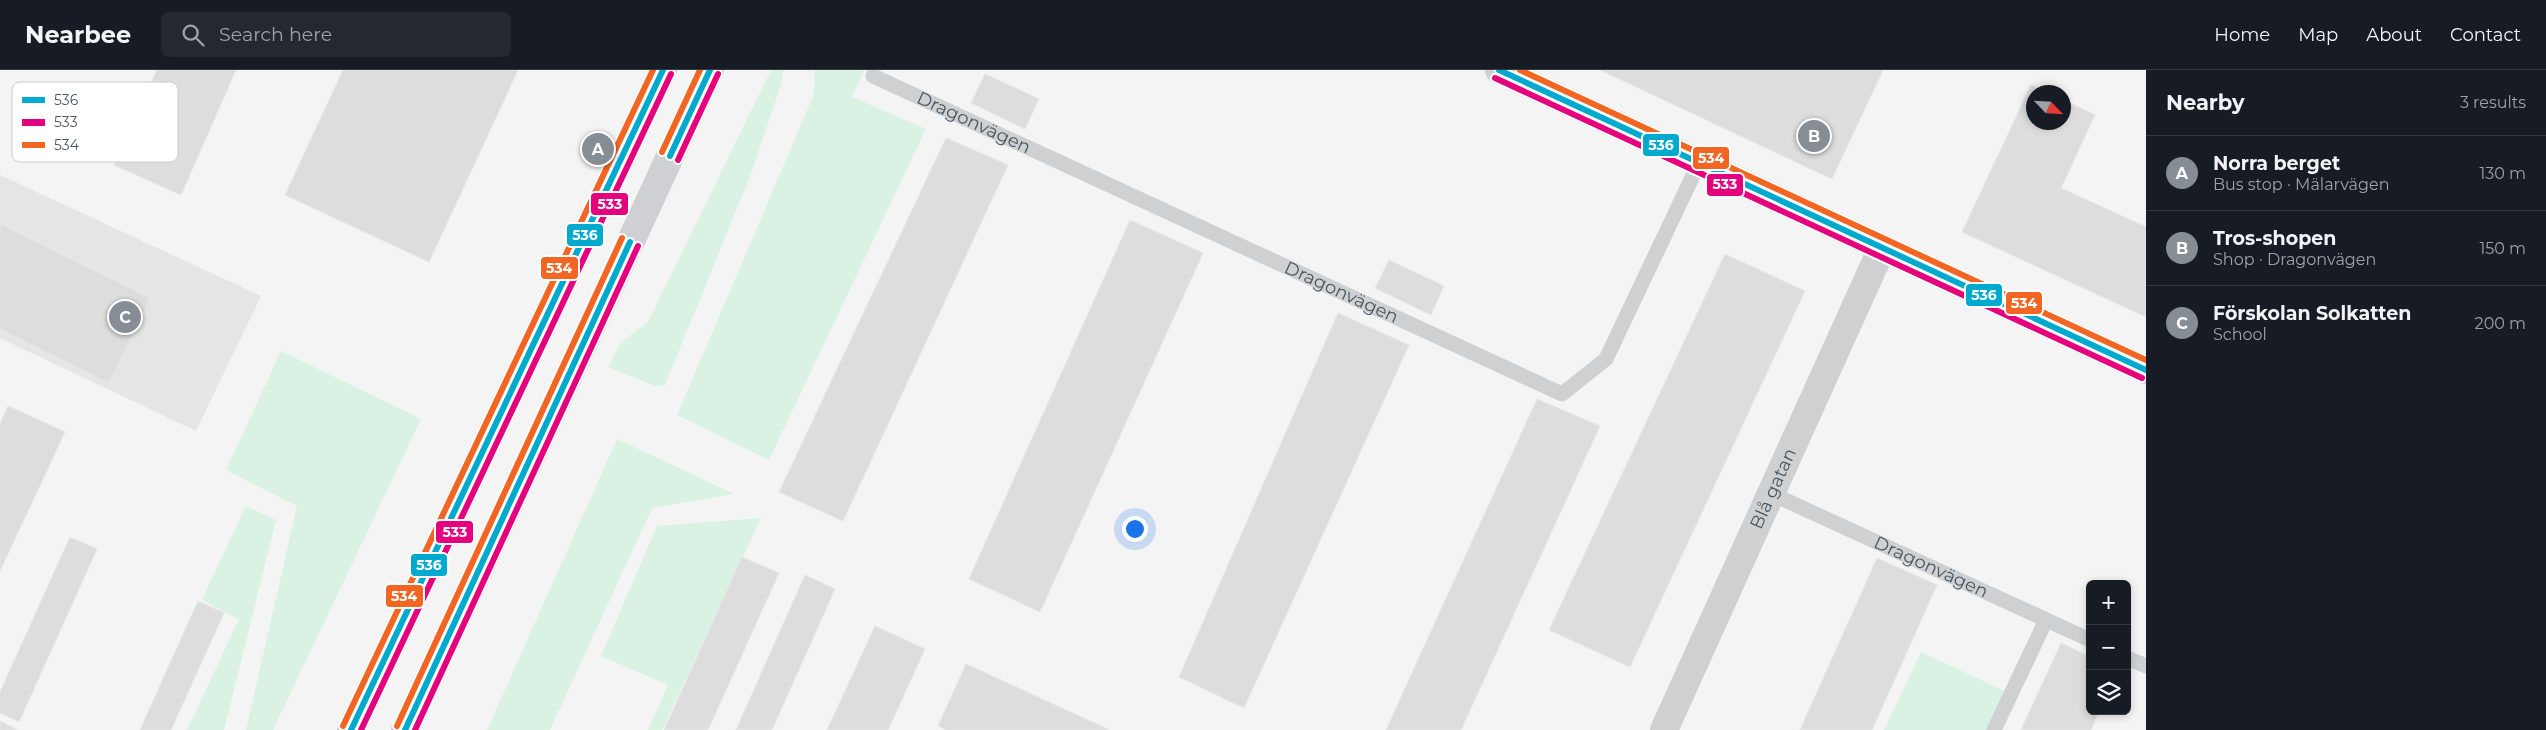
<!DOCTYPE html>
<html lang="en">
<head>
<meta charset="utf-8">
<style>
	body { margin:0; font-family:Montserrat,sans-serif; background:#242831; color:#f1f3f6 }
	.controls { position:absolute; right:15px; bottom:15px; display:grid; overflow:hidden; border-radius:8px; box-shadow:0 2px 8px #0003 }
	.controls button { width:45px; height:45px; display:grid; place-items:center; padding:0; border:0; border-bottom:1px solid #363941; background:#171b24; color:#f1f3f6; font:25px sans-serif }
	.compass { position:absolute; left:2026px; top:15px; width:45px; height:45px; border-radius:50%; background:#171b24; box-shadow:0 2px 8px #0003; rotate:115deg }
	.you { position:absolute; left:1134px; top:458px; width:18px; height:18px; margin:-12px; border:4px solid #fff; border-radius:50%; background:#1a73e8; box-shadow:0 0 0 8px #1a73e833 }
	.badge { display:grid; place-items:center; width:32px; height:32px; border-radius:50%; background:#868d94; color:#fff; font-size:16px; font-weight:700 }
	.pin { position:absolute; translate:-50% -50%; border:2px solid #fff; box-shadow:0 1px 5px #0006 }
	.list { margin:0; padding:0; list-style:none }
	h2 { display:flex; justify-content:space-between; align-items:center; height:65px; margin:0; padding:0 20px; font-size:21px }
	h2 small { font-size:16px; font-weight:400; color:#9ea1a6 }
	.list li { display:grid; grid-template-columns:32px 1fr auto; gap:15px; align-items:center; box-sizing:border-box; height:75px; padding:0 20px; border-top:1px solid #363941 }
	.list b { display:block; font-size:19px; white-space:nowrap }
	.list p { margin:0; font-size:16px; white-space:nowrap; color:#9ea1a6 }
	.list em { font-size:16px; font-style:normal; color:#9ea1a6 }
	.icon { flex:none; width:28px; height:28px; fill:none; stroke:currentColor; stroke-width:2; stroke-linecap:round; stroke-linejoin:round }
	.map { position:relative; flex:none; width:2146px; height:660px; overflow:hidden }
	header { display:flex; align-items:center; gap:30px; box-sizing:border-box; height:70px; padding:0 25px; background:#171b24; border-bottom:1px solid #363941 }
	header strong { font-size:24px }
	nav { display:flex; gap:28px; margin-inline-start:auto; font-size:18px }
	.search { width:350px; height:45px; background:#242831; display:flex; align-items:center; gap:12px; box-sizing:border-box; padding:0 18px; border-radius:8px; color:#9ea1a6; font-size:19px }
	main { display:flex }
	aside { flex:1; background:#171b24 }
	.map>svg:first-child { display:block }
	.education { fill:#e6e5e6 }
	.green { fill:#d9f2e3 }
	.building { fill:#ddddde; stroke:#e5e6e7 }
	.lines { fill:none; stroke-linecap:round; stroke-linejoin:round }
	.lane { stroke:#ced0d2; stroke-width:15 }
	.street { stroke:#ced0d2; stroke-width:28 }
	.secondary { stroke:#ced0d4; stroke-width:28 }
	.bus-1-casing { stroke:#fff; stroke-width:10 }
	.bus-2-casing { stroke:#fff; stroke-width:10 }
	.bus-3-casing { stroke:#fff; stroke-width:10 }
	.bus-1 { stroke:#00a9ce; stroke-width:6 }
	.bus-2 { stroke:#e5007d; stroke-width:6 }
	.bus-3 { stroke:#f26522; stroke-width:6 }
	.labels { text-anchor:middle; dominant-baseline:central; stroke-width:4.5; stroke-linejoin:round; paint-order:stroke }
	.street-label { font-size:18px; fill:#4a5661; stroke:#fff }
	.key { fill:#fff; stroke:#c9ccd0; stroke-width:1 }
	.key-label { font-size:14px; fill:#4a5661 }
	.line-badge { stroke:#fff; stroke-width:2 }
	.badge-label { font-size:14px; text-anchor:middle; font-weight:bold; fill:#fff }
</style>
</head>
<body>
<header>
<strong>Nearbee</strong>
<div class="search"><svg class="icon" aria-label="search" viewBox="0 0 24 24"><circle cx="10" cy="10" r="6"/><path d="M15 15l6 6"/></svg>Search here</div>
<nav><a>Home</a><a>Map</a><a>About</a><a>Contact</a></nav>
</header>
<main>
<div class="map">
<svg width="2146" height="660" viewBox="0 0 2146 660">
	<rect width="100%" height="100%" fill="#f4f4f4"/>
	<path class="education" d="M0 105 261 226 196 361 0 268Z"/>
	<path class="green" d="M771 0H783L781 15 751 104 665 315 655 316 608 297 620 273 648 252Z
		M815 0H864L852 27 926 59 769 390 677 345 814 24Z
		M281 281 421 349 273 660H246L297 436 226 400Z
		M617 369 734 424 652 438 550 660H487Z
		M246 436 276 450 224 660H187L239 549 224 543 202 529Z
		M761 448 662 660H648L668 615 601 586 657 456Z
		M1921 582 2011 624 1995 660H1884Z"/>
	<path class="building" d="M157 0H236L181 125 114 95Z
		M343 0H518L429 192 285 125Z
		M1600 0H1883L1832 109Z
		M985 4 1039 29 1025 59 971 33Z
		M2031 15 2048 22H2034V52H2064V30L2095 45 2061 118 2146 157V247L1962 162Z
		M946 68 1008 95 843 451 779 422Z
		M1130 150 1203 183 1040 542 969 509Z
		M0 154 150 228 109 313 0 259Z
		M1725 184 1805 221 1630 597 1549 560Z
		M1389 190 1444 216 1431 245 1375 218Z
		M1338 243 1409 275 1244 638 1179 607Z
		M1537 329 1600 356 1461 660H1386Z
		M8 336 65 362 0 501V354Z
		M70 467 97 479 19 652 0 643V622Z
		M742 487 779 503 708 660H664Z
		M1877 488 1937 515 1872 660H1800Z
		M805 505 835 519 772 660H736Z
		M198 531 224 543 171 660H140Z
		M875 556 925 579 888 660H827Z
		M2061 573 2090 587V641H2099L2091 660H2021Z
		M966 594 1110 660H946L938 656Z
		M0 651 16 659V660H0Z"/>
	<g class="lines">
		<g class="lane">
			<path id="s1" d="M873 6 1562 324 1606 289 1699 93"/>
			<path id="s2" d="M1772 424 2090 570"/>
			<path d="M2127 588 2146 596"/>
			<path d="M1994 660 2046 550"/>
		</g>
		<g class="street">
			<path d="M1499 0 2146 300"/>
			<path id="s3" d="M1664 660 1882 178"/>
		</g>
		<path class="secondary" d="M351 660 663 0
			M405 660 710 0"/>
		<g class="bus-1-casing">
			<path id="bus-1" d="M1499 0 2146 300
				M670 86 710 0
				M351 660 663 0
				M405 660 630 172"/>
		</g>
		<g class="bus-2-casing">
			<path id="bus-2" d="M1495 8 2142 308
				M678 90 718 4
				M361 660 671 4
				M415 660 638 176"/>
		</g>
		<g class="bus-3-casing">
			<path id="bus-3" d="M1520 0 2146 290
				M662 82 700 0
				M343 656 653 0
				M397 656 622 168"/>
		</g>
		<use href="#bus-1" class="bus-1"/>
		<use href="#bus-2" class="bus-2"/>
		<use href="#bus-3" class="bus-3"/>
	</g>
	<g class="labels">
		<g class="street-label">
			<text stroke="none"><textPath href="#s1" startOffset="111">Dragonvägen</textPath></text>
			<text stroke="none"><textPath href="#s1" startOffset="516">Dragonvägen</textPath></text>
			<text stroke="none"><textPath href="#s3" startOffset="265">Blå gatan</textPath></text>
			<text stroke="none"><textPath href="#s2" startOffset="175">Dragonvägen</textPath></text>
		</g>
	</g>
	<rect x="12" y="12" width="166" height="80" rx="8" class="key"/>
	<rect x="22" y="27" width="23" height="6" fill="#00a9ce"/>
	<rect x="22" y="49" width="23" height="7" fill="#e5007d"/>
	<rect x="22" y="72" width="23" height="6" fill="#f26522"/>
	<g class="key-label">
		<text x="54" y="35">536</text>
		<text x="54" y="57">533</text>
		<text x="54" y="80">534</text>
	</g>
	<g class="line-badge">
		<rect x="1642" y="63" width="38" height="24" rx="5" fill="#00a9ce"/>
		<rect x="1692" y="76" width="38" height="24" rx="5" fill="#f26522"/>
		<rect x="1706" y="103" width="38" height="24" rx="5" fill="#e5007d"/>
		<rect x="590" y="122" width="39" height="24" rx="5" fill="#e5007d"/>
		<rect x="566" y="153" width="38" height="24" rx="5" fill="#00a9ce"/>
		<rect x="540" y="186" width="39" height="24" rx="5" fill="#f26522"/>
		<rect x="1965" y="213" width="38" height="24" rx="5" fill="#00a9ce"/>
		<rect x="2005" y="221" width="38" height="24" rx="5" fill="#f26522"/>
		<rect x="435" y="450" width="39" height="24" rx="5" fill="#e5007d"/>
		<rect x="410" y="483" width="38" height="24" rx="5" fill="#00a9ce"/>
		<rect x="385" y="514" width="39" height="24" rx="5" fill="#f26522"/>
	</g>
	<g class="badge-label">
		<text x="1661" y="80">536</text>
		<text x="1711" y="93">534</text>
		<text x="1725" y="119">533</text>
		<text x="610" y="139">533</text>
		<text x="585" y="170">536</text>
		<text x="559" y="203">534</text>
		<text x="1984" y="230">536</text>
		<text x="2024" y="238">534</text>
		<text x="455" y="467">533</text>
		<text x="429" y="500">536</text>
		<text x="404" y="531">534</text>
	</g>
</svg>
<div class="controls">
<button>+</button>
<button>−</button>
<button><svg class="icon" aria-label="layers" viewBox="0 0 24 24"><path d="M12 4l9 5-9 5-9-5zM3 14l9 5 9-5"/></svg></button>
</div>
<svg class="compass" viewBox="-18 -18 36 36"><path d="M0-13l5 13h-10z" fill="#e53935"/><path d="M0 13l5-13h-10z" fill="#9ea1a6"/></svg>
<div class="you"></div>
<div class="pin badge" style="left:598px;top:79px">A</div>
<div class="pin badge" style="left:1814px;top:66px">B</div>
<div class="pin badge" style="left:125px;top:247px">C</div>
</div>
<aside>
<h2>Nearby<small>3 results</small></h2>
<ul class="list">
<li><span class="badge">A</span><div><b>Norra berget</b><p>Bus stop · Mälarvägen</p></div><em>130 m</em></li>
<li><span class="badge">B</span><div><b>Tros-shopen</b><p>Shop · Dragonvägen</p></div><em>150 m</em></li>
<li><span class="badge">C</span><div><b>Förskolan Solkatten</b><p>School</p></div><em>200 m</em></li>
</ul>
</aside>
</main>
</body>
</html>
